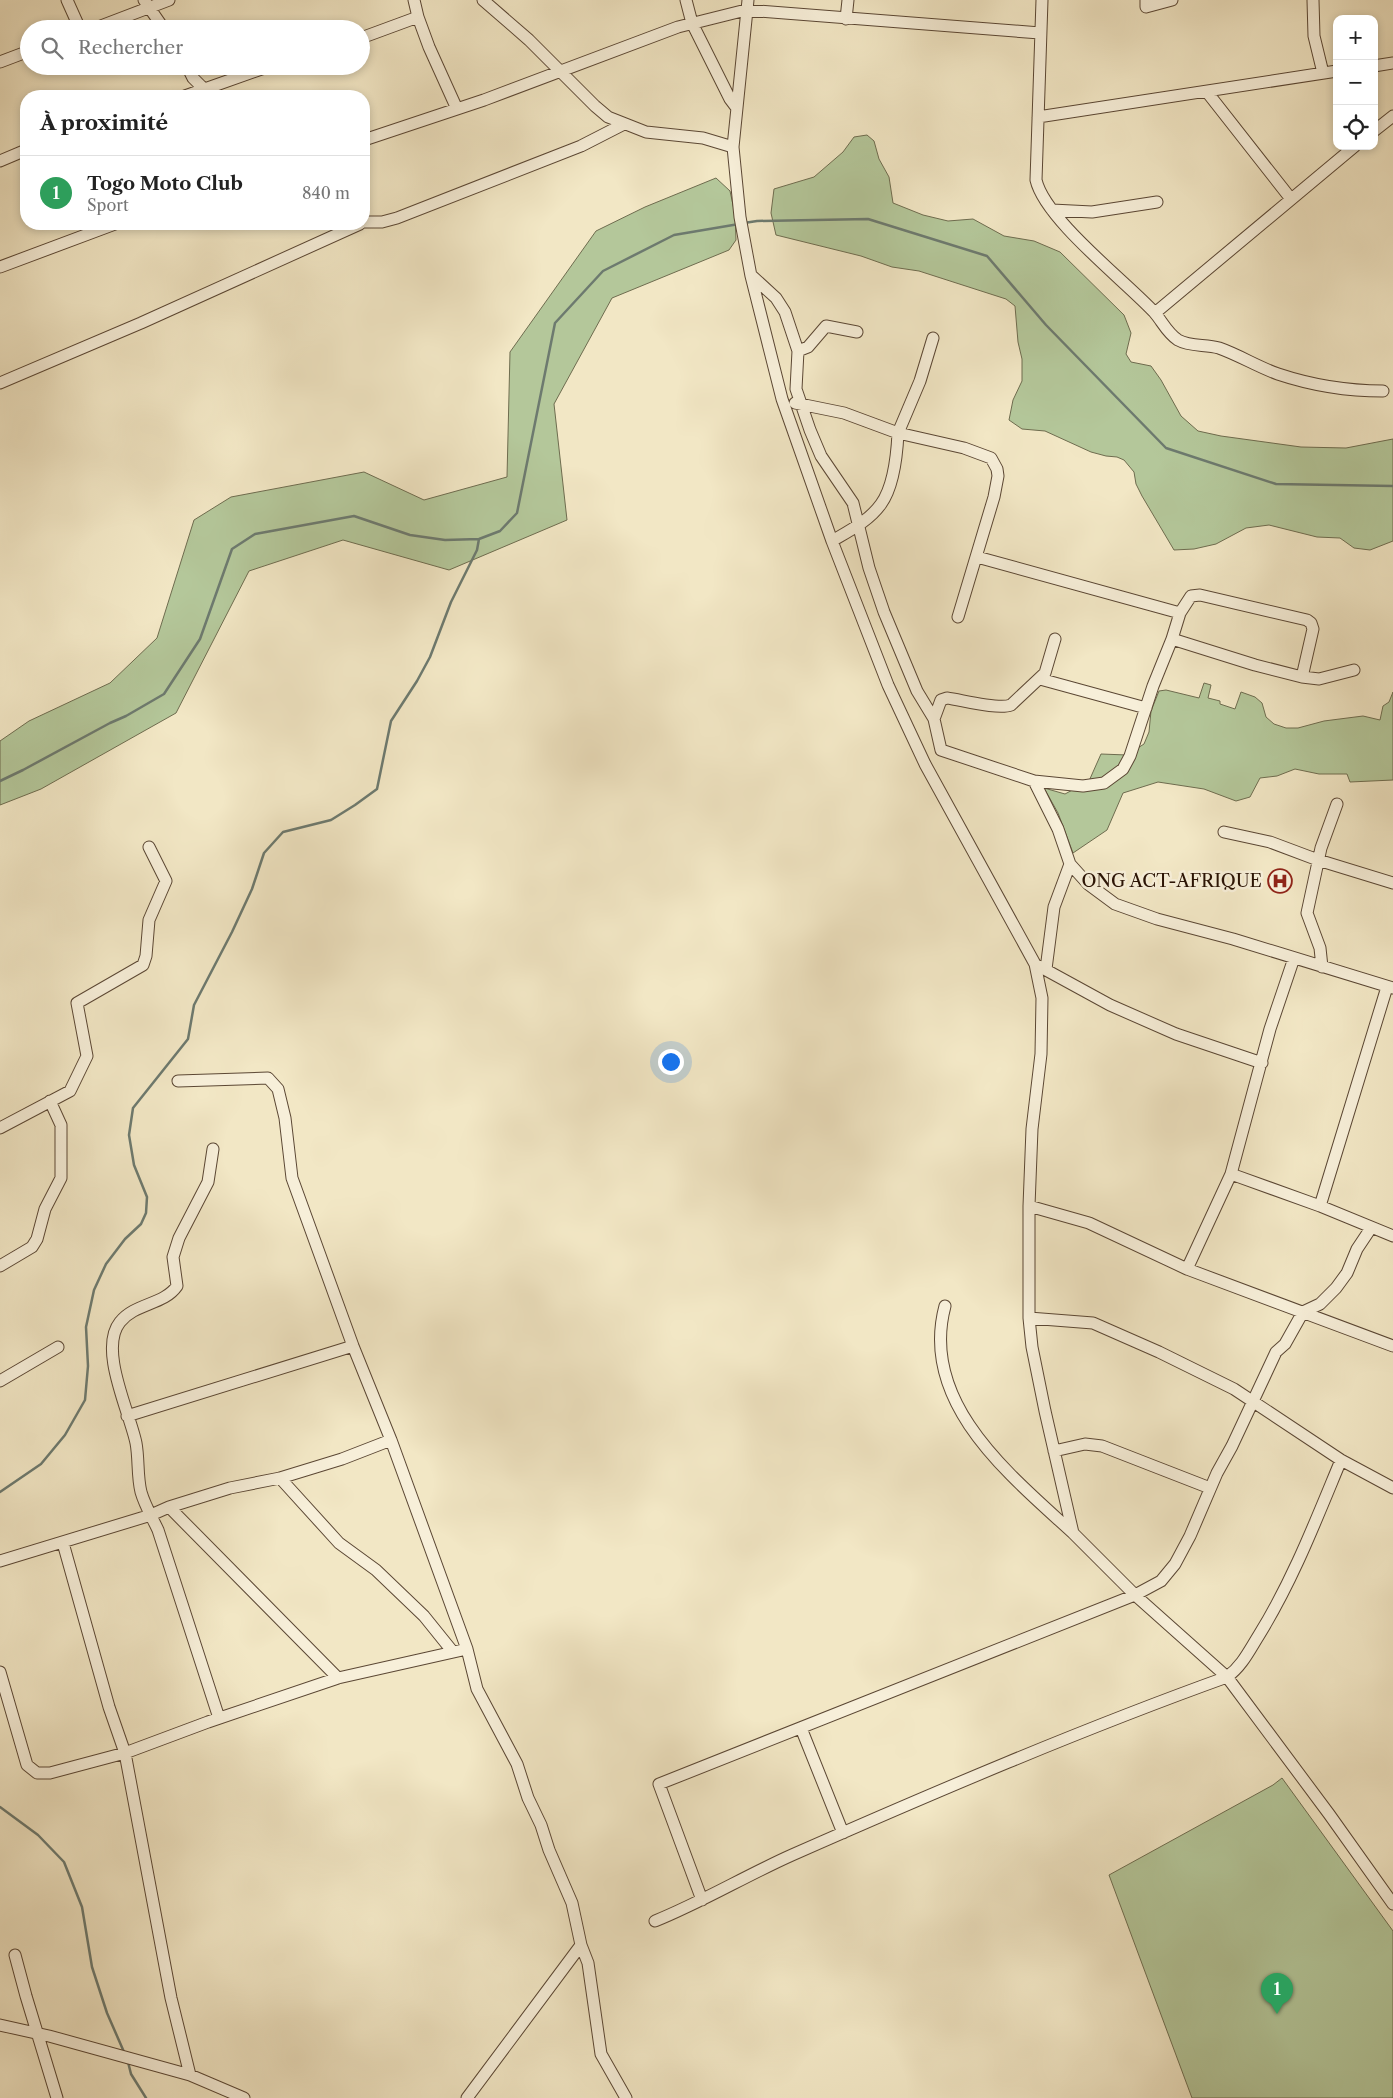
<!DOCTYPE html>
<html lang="fr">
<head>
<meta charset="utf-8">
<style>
	body { margin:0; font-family:"Libre Caslon Text",serif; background:#f2f2f2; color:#222 }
	.controls { position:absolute; right:15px; top:15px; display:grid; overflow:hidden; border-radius:10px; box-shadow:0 2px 8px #0003 }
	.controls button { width:45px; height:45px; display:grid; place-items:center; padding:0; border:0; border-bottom:1px solid #e0e0e0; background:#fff; color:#222; font:25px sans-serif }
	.you { position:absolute; left:670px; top:1061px; width:18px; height:18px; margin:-12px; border:4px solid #fff; border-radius:50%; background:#1a73e8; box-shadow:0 0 0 8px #1a73e833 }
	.badge { display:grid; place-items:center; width:32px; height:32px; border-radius:50%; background:#111827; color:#fff; font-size:16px; font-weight:700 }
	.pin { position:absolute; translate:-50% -41px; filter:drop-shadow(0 1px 2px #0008) }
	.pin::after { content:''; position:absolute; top:26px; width:18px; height:15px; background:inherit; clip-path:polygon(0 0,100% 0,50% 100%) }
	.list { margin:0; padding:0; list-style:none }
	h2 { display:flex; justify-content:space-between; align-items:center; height:65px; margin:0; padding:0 20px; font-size:21px }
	h2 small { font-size:16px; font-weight:400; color:#767676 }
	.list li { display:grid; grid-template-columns:32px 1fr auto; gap:15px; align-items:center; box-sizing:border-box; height:75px; padding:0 20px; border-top:1px solid #e0e0e0 }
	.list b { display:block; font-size:19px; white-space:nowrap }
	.list p { margin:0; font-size:16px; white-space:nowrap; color:#767676 }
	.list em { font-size:16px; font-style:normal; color:#767676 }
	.icon { flex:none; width:28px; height:28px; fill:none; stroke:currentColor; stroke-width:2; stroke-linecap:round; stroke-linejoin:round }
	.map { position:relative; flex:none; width:1393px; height:2098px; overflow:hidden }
	.search { position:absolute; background:#fff; box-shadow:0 2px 8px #0003; left:20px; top:20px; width:350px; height:55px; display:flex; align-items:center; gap:12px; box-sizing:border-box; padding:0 18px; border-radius:28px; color:#767676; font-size:19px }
	.panel { position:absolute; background:#fff; box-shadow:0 2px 8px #0003; left:20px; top:90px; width:350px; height:140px; border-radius:20px }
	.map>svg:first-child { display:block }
	.green { fill:#b4c79a; stroke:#6e6c4f }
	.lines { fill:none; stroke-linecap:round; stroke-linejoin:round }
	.stream { stroke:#6d7a6f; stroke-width:2.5 }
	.minor-casing { stroke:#5b4734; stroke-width:13 }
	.minor { stroke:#f7efd9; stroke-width:11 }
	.labels { text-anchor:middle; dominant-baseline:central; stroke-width:5; stroke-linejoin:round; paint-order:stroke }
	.poi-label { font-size:18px; fill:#291204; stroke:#f7efd9; text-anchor:end }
</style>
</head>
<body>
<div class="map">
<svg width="1393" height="2098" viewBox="0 0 1393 2098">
	<rect width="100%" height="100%" fill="#f2e7c5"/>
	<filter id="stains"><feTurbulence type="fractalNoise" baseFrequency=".004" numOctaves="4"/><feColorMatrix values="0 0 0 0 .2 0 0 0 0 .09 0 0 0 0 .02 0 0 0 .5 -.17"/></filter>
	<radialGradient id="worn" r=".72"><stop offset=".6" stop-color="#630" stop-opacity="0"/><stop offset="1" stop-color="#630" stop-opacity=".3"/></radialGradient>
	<path class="green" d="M867 135 874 141 879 159 889 177 893 203 923 215 948 221 973 219 1004 236 1034 241 1060 252 1124 315 1131 333 1126 354 1131 362 1151 366 1161 380 1181 416 1198 431 1221 436 1301 447 1346 448 1393 439V541L1370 550 1354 548 1340 538 1317 537 1269 525 1246 528 1216 544 1194 549 1174 550 1142 496 1136 484 1134 472 1124 460 1117 457 1106 456 1091 452 1045 431 1022 429 1009 420 1013 400 1022 381V359L1018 342 1015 306 1006 299 919 271 892 267 861 256 776 235 771 213 774 189 814 177 843 152 854 137Z
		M716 178 730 191 735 214 736 240 729 250 612 298 554 404 567 520 449 570 343 540 249 571 176 713 41 789 0 805V741L29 721 110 683 157 638 194 520 231 497 364 472 424 500 507 477 510 352 596 231 645 207Z
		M1204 683 1211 685 1208 698 1220 701V704L1235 709 1241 692 1255 697 1262 703 1266 717 1274 724 1286 728H1298L1324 721 1363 716 1380 720 1383 706 1389 702 1393 692V780L1350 782 1347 774H1319L1295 769 1277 776 1260 778 1250 797 1236 801 1204 789 1158 782 1123 793 1107 830 1073 853 1058 813 1044 788 1065 794 1089 781 1101 754 1127 755 1144 744 1149 732 1151 711 1159 691 1166 690 1199 698Z
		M1282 1778 1393 1931V2098H1192L1109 1875 1273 1785Z"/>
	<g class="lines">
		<path class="stream" d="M744 223 757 221 868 219 987 256 1046 325 1166 448 1276 484 1393 486
			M0 781 23 770 110 723 126 716 164 694 200 639 232 549 255 534 354 516 410 535 445 540 479 539 500 531 517 513 555 323 603 271 674 235 739 224
			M0 1492 41 1464 65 1435 85 1400 88 1366 86 1327 94 1290 106 1264 125 1239 141 1224 146 1213 147 1197 134 1165 129 1135 133 1108 188 1039 194 1005 232 932 252 889 264 853 283 832 331 820 355 805 377 789 391 721 417 681 430 657 451 602 477 550 479 539
			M0 1807 38 1835 64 1862 82 1907 92 1967 107 2013 124 2052
			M128 2062 131 2074 146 2098"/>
		<g class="minor-casing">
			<path id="minor" d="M67 0 80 29
				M144 0 164 29
				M483 0 529 40 595 106 608 117 646 132 703 138 733 147
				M686 0 692 23 730 99 736 107
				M748 0 733 147 740 217 751 276 782 399 832 541 888 685 925 764 1035 964 1042 998 1041 1054 1032 1129 1029 1206V1318L1032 1347 1045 1411 1073 1533 1135 1595 1227 1677 1329 1814 1393 1904
				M1042 0 1036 180C1045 219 1124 280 1154 312 1162 321 1167 333 1178 340 1190 347 1206 344 1219 348 1239 355 1258 367 1278 374 1311 385 1349 391 1383 391
				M1146 0V7L1172 0
				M1313 0 1314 36 1323 73
				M418 17 429 47 457 109
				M846 19 848 0
				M93 29 169 0
				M361 38 418 17 414 0
				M0 62 29 51
				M187 66 193 78 211 96
				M1374 66 1393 63
				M1207 92 1291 199
				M185 96 270 66
				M1038 117 1337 71
				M1374 131 1393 116
				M364 140 484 100 678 27 746 10 1040 33
				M0 161 26 150
				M1052 210 1092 212 1157 202
				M364 222H382L397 218 581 146 624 124
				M0 267 115 224
				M752 276 776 298 785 312 798 351 796 389 810 430 821 456 853 503 869 568 884 612 917 691 934 719 941 750 1034 781 1058 829 1070 864 1088 884 1115 904 1157 919 1233 939 1393 988
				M1155 313 1355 146
				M933 338 920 381 898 433 964 448 991 458 997 469 998 476 994 497 958 617
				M798 351 808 347 826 326 857 332
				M0 383 141 323 360 224
				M795 403 844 413 898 433C897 454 894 486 881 504 869 521 849 531 832 541
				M977 557 1180 613
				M1302 677 1319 679 1354 670
				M1040 679 1146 708
				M934 719 941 700 947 698C962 700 998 710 1011 705L1045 673 1055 639
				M1034 781 1083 786 1104 783 1123 769 1130 756 1153 686 1172 639 1180 613 1191 596 1200 595 1307 620 1311 623 1313 629 1302 677 1255 665 1172 639
				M1224 832 1270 842 1318 860 1393 883
				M1035 964 1110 1005 1176 1034 1262 1063
				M1322 967 1320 948 1307 913 1321 848 1337 804
				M1046 969 1054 907 1070 864
				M178 1081 268 1078 278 1089 285 1118 292 1178 353 1346 391 1440
				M0 1128 70 1091 87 1056 77 1003 143 965 146 956 149 920 166 881 149 847
				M213 1149 208 1182 179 1238 173 1257 177 1286C164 1305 135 1303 120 1322 98 1349 130 1413 136 1443 139 1459 137 1476 141 1492 145 1506 152 1517 158 1530L219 1718
				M1231 1174 1320 1206 1393 1236
				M1029 1206 1089 1223 1187 1269 1393 1346
				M1320 1206 1387 987
				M0 1266 32 1247 37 1239 45 1209 61 1178V1125L50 1101
				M1187 1269 1231 1174 1270 1029 1294 958
				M945 1306C919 1403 1010 1475 1073 1533
				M1029 1318 1093 1323 1159 1352 1234 1389 1341 1460 1393 1488
				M0 1381 58 1347
				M127 1416 353 1346
				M1054 1451 1085 1444 1102 1446 1210 1488
				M280 1478 342 1459 391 1440 467 1649 477 1689 517 1764 528 1798 541 1825 549 1850 572 1903 581 1945 588 1963 601 2054 626 2098
				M169 1507 230 1488 280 1478 339 1543 376 1570 424 1616 453 1652
				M63 1543 109 1707 125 1753 171 1998 190 2075
				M0 1561 151 1515 169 1507 338 1678
				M0 1672 27 1765 37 1773H50L125 1753 208 1722 338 1678 467 1649
				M801 1728 843 1833
				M702 1900 659 1784 1135 1595 1161 1581 1175 1564 1190 1536 1217 1473 1232 1446 1276 1352 1285 1344 1303 1312 1320 1304 1336 1288 1347 1273 1357 1249 1371 1228
				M655 1921C702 1902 745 1876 792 1855 935 1792 1080 1730 1227 1677 1242 1666 1249 1651 1259 1635 1293 1580 1316 1520 1341 1460
				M15 1955 26 1996 57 2098
				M0 2025 49 2036 190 2075 244 2098
				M467 2098 581 1945"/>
		</g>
		<use href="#minor" class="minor"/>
	</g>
	<defs>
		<g id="hospital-ring" transform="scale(1.25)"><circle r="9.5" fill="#f7efd9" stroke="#8f2418" stroke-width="1.5"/><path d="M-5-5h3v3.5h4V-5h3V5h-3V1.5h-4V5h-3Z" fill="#8f2418"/></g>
	</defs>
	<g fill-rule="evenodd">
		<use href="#hospital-ring" x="1280" y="881"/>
	</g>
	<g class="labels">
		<g class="poi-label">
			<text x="1262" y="881">ONG ACT-AFRIQUE</text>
		</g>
	</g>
	<rect width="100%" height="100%" filter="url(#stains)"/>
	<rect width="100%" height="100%" fill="url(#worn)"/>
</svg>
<div class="controls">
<button>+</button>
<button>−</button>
<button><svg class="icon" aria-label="locate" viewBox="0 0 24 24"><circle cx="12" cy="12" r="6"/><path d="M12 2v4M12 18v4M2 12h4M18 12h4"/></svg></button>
</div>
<div class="you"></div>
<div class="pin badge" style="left:1277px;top:2014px;background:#2e9e5b">1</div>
<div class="search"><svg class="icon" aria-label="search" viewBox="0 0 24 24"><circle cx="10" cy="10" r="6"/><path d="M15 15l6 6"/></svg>Rechercher</div>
<section class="panel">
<h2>À proximité<small></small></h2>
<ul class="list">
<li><span class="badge" style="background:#2e9e5b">1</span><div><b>Togo Moto Club</b><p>Sport</p></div><em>840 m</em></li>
</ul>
</section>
</div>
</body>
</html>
